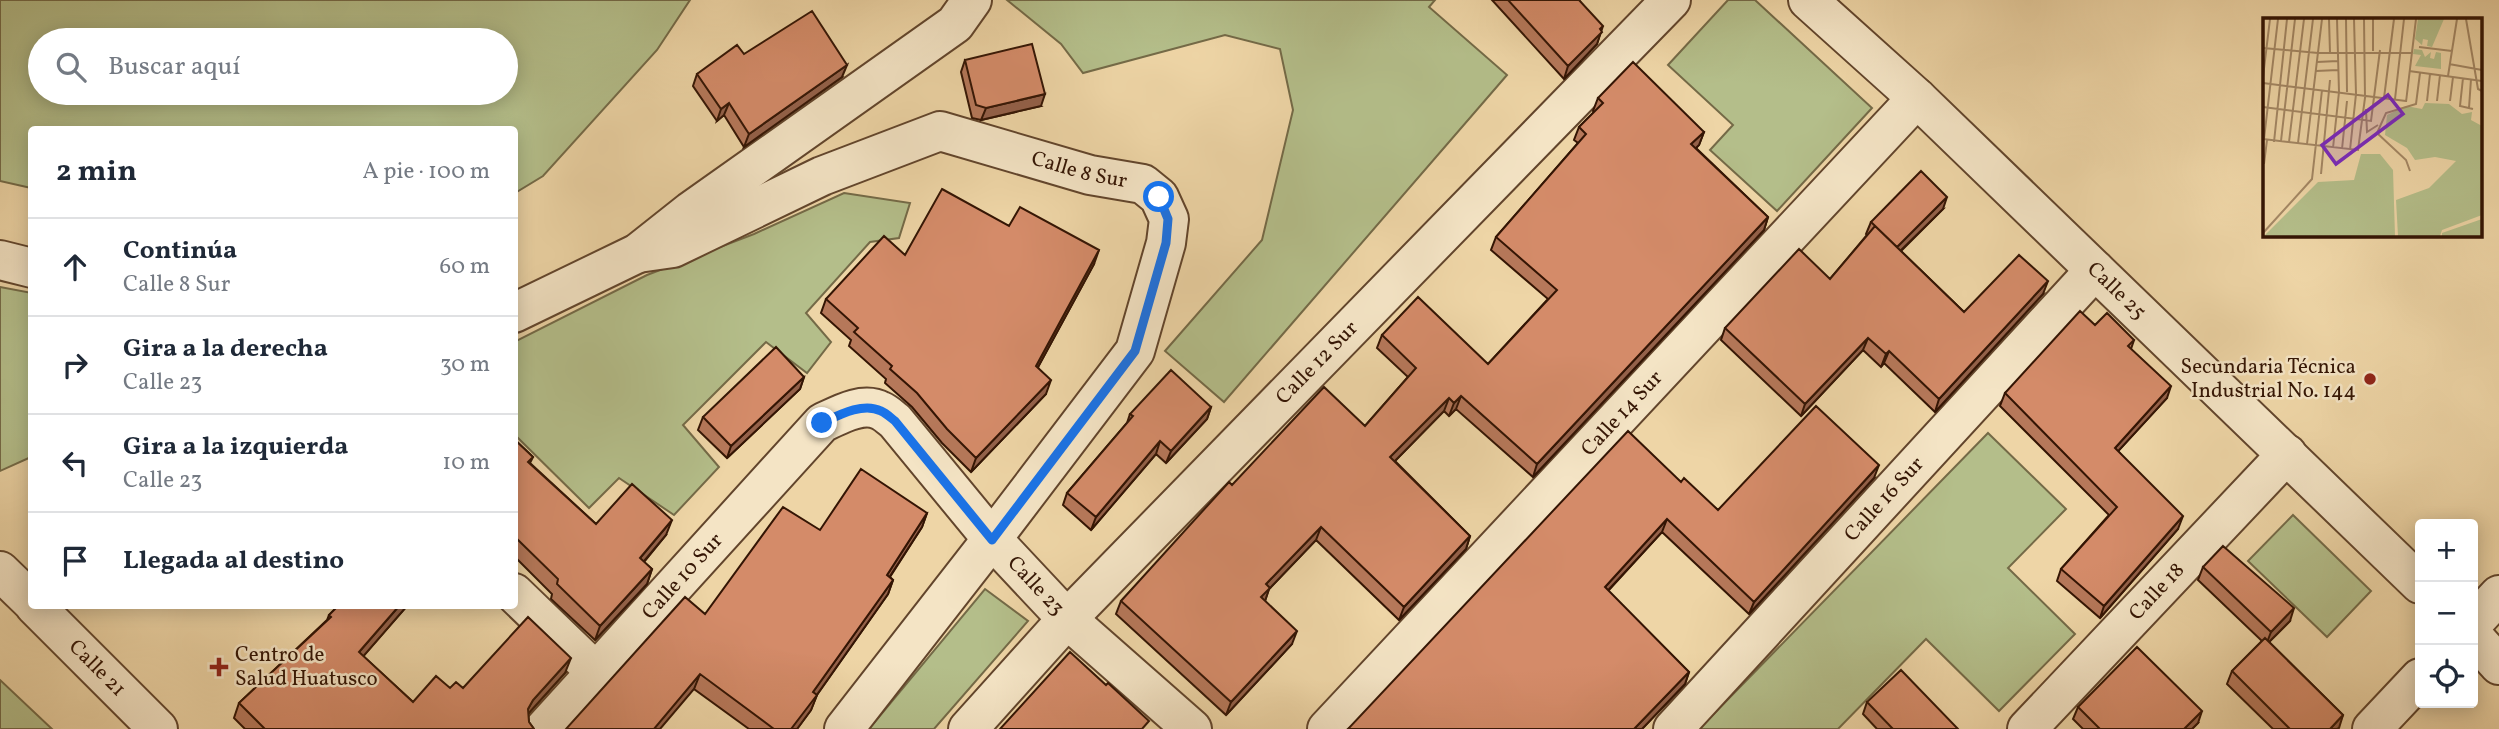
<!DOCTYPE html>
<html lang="es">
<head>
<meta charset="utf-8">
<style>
	body { margin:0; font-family:Vollkorn,serif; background:#f2f2f3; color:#1f2937 }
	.controls { position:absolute; right:21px; bottom:21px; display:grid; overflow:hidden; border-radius:7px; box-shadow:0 4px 18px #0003 }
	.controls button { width:63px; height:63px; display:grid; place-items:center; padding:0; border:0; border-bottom:2px solid #e0e1e3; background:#fff; color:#1f2937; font:35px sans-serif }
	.stop { position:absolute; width:21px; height:21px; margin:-16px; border:5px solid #1a73e8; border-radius:50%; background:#fff }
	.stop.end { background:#1a73e8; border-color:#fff; box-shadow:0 2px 7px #0008 }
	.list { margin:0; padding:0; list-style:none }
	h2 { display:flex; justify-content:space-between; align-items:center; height:91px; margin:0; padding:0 28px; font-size:30px }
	h2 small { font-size:23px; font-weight:400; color:#747a83 }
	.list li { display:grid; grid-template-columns:46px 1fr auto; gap:21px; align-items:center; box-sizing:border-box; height:98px; padding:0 28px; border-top:2px solid #e0e1e3 }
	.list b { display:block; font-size:26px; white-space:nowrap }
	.list p { margin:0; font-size:23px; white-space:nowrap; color:#747a83 }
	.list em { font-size:23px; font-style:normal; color:#747a83 }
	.icon { flex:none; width:38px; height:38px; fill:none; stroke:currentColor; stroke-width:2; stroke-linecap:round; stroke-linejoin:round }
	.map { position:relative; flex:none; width:2499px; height:729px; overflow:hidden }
	.search { position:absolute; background:#fff; box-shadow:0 4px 18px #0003; left:28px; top:28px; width:490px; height:77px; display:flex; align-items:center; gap:18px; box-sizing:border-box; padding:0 24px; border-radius:38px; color:#747a83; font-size:26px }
	.panel { position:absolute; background:#fff; box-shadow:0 4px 18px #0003; left:28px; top:126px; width:490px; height:483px; border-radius:7px }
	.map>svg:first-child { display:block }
	.green { fill:#b4be8a; stroke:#746a47; stroke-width:2; fill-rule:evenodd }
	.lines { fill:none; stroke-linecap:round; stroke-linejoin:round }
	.street-casing { stroke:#62452c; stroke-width:42 }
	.street { stroke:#f4e4c5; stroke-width:38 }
	.wall { fill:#b6785a; stroke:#341504; stroke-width:2 }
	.shaded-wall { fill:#94614a; stroke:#341504; stroke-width:2 }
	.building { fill:#d48b69; stroke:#341504; stroke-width:2 }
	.route { stroke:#1a73e8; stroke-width:9 }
	.poi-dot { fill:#8f2418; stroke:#f4e4c5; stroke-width:2.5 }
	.labels { text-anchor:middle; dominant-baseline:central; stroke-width:5; stroke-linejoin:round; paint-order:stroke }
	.street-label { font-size:21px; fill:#341504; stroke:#f4e4c5 }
	.poi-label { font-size:21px; fill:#341504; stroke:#f4e4c5; text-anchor:end }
	.inset-road { fill:none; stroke:#a48865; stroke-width:2 }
	.view { fill:#7b2cbf; fill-opacity:0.15; stroke:#7b2cbf; stroke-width:3.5 }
	.inset-edge { fill:none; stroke:#341504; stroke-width:3.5 }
</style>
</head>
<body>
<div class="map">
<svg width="2499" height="729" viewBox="0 0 2499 729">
	<rect width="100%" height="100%" fill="#eed5a6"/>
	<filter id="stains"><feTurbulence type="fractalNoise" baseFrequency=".00286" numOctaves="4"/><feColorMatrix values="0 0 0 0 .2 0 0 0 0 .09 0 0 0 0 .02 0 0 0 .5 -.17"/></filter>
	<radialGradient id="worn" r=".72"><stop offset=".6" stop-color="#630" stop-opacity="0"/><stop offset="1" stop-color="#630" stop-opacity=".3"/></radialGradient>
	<path class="green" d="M0 0H690L657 50 543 176 515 193 514 130H32L31 188 0 181ZM40 40H506V93H40Z
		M1007 0H1435L1429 7 1507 75 1224 402 1165 351 1262 240 1293 110 1280 49 1225 35 1083 73 1061 44Z
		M1728 0H1755L1872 108 1777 211 1710 150 1733 125 1668 65Z
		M844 193 910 203 899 238 870 242 806 313 831 342 807 373 766 342 683 425 719 467 674 515 619 478 589 508 515 435 514 342 647 275 754 234Z
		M0 287 32 293 31 457 0 471Z
		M1988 433 2066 509 2008 568 2075 634 1999 711 1926 639 1838 729H1699Z
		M2293 515 2371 591 2327 637 2248 561Z
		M985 589 1028 621 934 729H869Z
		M0 680 52 729H0Z"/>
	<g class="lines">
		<g class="street-casing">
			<g id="street">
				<path id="s1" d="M1808 0 1917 98 2420 584"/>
				<path id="s2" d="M638 253 673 248 822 176 940 131 1090 175 1143 184 1159 197 1169 219 1166 243 1135 351 992 539 844 729"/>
				<path d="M0 260 32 268"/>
				<path d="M514 313 638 253 691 211 955 24 972 0"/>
				<path d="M0 571 32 602"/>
				<path d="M514 593 596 672"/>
				<path id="s3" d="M35 606 158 729"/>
				<path d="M2473 623 2499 595"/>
				<path d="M2473 636 2499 665"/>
				<path id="s4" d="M544 729 822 423C839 415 863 401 881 411 886 413 891 418 895 421L992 539 1067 619 1192 729"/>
				<path id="s5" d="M968 729 1067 619 1671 0"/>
				<path id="s6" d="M1327 729 1917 98"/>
				<path id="s7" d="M1673 729 2095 270"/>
				<path id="s8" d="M2027 729 2287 454"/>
				<path d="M2372 729 2420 678"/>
			</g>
		</g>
		<use href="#street" class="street"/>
	</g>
	<path class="wall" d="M1492 0H1579L1601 31 1597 44 1564 79Z
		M744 54 842 77 744 147 724 115 717 121 693 86 697 74Z
		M965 60 1041 106 981 120 972 118 961 72Z
		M1598 98 1704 132 1699 145 1696 148 1768 217 1764 230 1533 477 1456 409 1449 416 1444 411 1395 461 1470 536 1466 549 1399 620 1316 540 1269 589 1265 601 1292 644 1226 715 1116 614 1121 601 1232 485 1365 426 1408 377 1377 348 1382 335 1488 364 1548 299 1491 250 1496 237 1578 143 1574 140 1579 127 1594 112 1593 111Z
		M1943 209 1901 251 1964 312 2043 294 1935 412 1884 363 1881 367 1863 350 1801 416 1721 340 1725 328 1830 279 1867 235 1866 234 1871 222Z
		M1009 226 1094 264 1038 367 1046 394 971 472 942 443 912 407 885 383 886 379 849 346 851 340 821 313 826 299 905 255Z
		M2095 325 2134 340 2131 349 2167 398 2118 451 2178 529 2100 618 2057 581 2061 569 2109 515 2000 406 2005 393Z
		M804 377 800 389 727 458 698 430 703 417Z
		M1211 407 1207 419 1166 463 1156 454 1091 530 1063 505 1067 493 1127 423 1130 414Z
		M514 439 533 457 530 463 596 524 666 535 644 562 652 569 647 584 595 640 551 599 552 594 514 556Z
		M1874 478 1749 614 1662 532 1608 591 1689 672 1685 684 1642 729H1348L1681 482 1718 510Z
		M927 513 922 527 890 577 893 580 888 594 817 695 811 710 797 729H749L694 689 705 614 820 530Z
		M2203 567 2290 621 2269 642 2343 715 2337 729H2273L2227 684 2232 671 2262 641 2198 580Z
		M338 606H407L363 656 413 702 450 688H463L565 673 528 714 529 722 534 729H245L234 718 239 703 327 620 329 615Z
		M1867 702 1958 729H1877L1863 714Z
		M2078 707 2198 723 2192 729H2083L2073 719Z"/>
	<path class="shaded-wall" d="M1603 26 1597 44 1564 79 1568 66Z
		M847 65 842 77 744 147 749 134Z
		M1045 94 1041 106 981 120 986 108Z
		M729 103 724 115 717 121 721 109Z
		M1704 132 1699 145 1687 157 1691 144Z
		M1947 197 1943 209 1892 259 1897 247Z
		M1768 217 1764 230 1533 477 1537 464Z
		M1099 250 1094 264 1031 380 1036 366Z
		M2048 281 2043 294 1935 412 1939 399Z
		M1868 338 1863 350 1801 416 1805 404Z
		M1889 351 1884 363 1881 367 1886 354Z
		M804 377 800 389 727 458 731 446Z
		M1051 380 1046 394 971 472 976 458Z
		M2171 386 2167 398 2110 460 2115 448Z
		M1461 396 1456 409 1449 416 1454 403Z
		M1449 398 1444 411 1386 470 1390 457Z
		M1211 407 1207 419 1166 463 1171 451Z
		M1160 441 1156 454 1091 530 1096 517Z
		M1879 465 1874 478 1749 614 1754 602Z
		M927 513 922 527 881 590 887 575Z
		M2183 516 2178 529 2100 618 2104 606Z
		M1667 519 1662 532 1600 599 1605 587Z
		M672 520 666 535 634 573 640 558Z
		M1321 527 1316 540 1269 589 1265 601 1256 610 1266 584Z
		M1470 536 1466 549 1399 620 1404 607Z
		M652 569 647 584 595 640 600 626Z
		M893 580 888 594 816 696 817 695 811 710 797 729H791L813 692Z
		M399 606H407L354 667 359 652Z
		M2294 608 2290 621 2266 645 2271 632Z
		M1297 631 1292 644 1226 715 1231 702Z
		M571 658 565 673 528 714V709L533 700Z
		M1689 672 1685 684 1642 729H1634Z
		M700 674 694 689 660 729H653Z
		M2202 711 2198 723 2192 729H2184Z
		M2343 715 2339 728 2337 729H2330Z"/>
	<path class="building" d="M1508 0H1579L1603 26 1600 29 1602 32 1568 66Z
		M812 11 847 65 749 134 729 103 721 109 697 74 737 45 744 54Z
		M1032 44 1045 94 986 108 976 105 965 60Z
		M1633 62 1704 132 1691 144 1768 217 1537 464 1461 396 1454 403 1449 398 1390 457 1470 536 1404 607 1321 527 1266 584 1270 588 1261 597 1297 631 1231 702 1121 601 1229 482 1232 485 1324 387 1365 426 1416 368 1382 335 1418 297 1488 364 1557 290 1496 237 1586 134 1579 127 1603 103 1598 98Z
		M1921 171 1947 197 1897 247 1871 222Z
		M942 189 1009 226 1020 207 1099 250 1036 366 1051 380 976 458 947 429 917 393 890 369 892 366 854 332 858 328 826 299 884 236 905 255Z
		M1875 226 1964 312 2019 255 2048 281 1939 399 1889 351 1886 354 1868 338 1805 404 1725 328 1799 249 1830 279Z
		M2080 311 2095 325 2107 313 2134 340 2128 346 2171 386 2115 448 2183 516 2104 606 2061 569 2117 507 2005 393Z
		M776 347 804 377 731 446 703 417Z
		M1171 370 1211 407 1171 451 1160 441 1096 517 1067 493 1133 416 1130 414Z
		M1816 406 1879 465 1754 602 1667 519 1605 587 1689 672 1634 729H1348L1628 431 1681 482 1684 478 1718 510Z
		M514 439 533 457 528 462 596 524 632 484 672 520 640 558 652 569 600 626 557 584 558 579 514 536Z
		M861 469 927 513 887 575 893 580 813 692 817 695 791 729H774L700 674 654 729H566L685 597 705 614 783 507 820 530Z
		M2223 546 2294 608 2271 632 2203 567Z
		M338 606H399L359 652 413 702 436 676 450 688 456 682 463 688 528 617 571 658 533 700 528 709 529 722 534 729H263L264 728 239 703 331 617 329 615Z
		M2265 638 2343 715 2330 729H2290L2232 671Z
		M2137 647 2202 711 2184 729H2100L2078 707Z
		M1070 652 1106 685 1108 683 1149 721 1142 729H1000Z
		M1901 670 1958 729H1893L1867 702Z"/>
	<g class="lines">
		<path class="route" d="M822 423C839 415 863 402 881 411 886 413 891 418 895 421L992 540 1135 351 1166 243 1168 219 1159 197"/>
	</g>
	<g class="poi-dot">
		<circle cx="2370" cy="379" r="7"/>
		<path d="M215.5 656.5h7v7h7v7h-7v7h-7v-7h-7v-7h7z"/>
	</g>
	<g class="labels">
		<g class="street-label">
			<text stroke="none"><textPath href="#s2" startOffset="472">Calle 8 Sur</textPath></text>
			<text stroke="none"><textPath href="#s1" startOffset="424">Calle 25</textPath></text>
			<text stroke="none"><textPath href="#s5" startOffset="506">Calle 12 Sur</textPath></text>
			<text stroke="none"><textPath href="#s6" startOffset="432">Calle 14 Sur</textPath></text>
			<text stroke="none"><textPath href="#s7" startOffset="312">Calle 16 Sur</textPath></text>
			<text stroke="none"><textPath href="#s4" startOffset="206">Calle 10 Sur</textPath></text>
			<text stroke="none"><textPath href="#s4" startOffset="710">Calle 23</textPath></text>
			<text stroke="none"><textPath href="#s8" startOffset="189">Calle 18</textPath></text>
			<text stroke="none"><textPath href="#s3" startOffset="88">Calle 21</textPath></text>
		</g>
		<g class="poi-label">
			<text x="2356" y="367">Secundaria Técnica<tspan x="2356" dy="24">Industrial No. 144</tspan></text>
			<text x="235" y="655" text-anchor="start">Centro de<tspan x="235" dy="24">Salud Huatusco</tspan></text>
		</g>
	</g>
	<g transform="translate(2263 18)">
		<rect width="219" height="219" fill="#eed5a6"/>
		<path d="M155 1H181L169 29 164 28 165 22 160 21 159 27 152 21ZM151 31 159 32 162 39 168 34 167 40 171 41 173 34 178 35V51L152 48 158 37 150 36ZM162 85 186 86 199 96 209 94 208 102 219 108V197L179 212 177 218H135L133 182 166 170 193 143 172 139 152 142 144 130 122 117 124 97 143 88 159 91ZM98 136H117L130 152 132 218H1L55 164 91 162ZM219 201V218H179V215Z" fill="#b4be8a"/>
		<path class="inset-road" d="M66 1 67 35M83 1 84 74M110 1V33M203 1 215 71 219 73M156 29 189 33M0 30 55 35H148M54 44 75 43M186 46 219 52M53 53 75 52M146 53 219 63M185 58 194 1M0 59 7 1M200 60 197 88 210 91M0 65 143 83M121 80 131 1M132 81 141 1M164 83 167 56M174 83 177 57M187 83 190 59M143 84 153 1M0 89 108 103 117 32M206 90 208 61M103 91 104 114 115 107M0 121 95 132 102 80 101 1M1 121 15 1M18 123 32 1M11 124 24 1M26 124 41 1M35 125 50 1M44 126 59 1M70 130 76 74 74 1M79 131 84 83M87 132 93 76 91 1M1 146 4 122M147 153 143 142 114 115 123 95 153 86 157 55M58 156 67 62M0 215 49 161 59 72"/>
		<path class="view" d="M125 77 140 96 73 146 59 127Z"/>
		<rect width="219" height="219" class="inset-edge"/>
	</g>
	<rect width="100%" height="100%" filter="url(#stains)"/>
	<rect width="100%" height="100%" fill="url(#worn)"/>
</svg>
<div class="controls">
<button>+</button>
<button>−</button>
<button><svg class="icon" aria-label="locate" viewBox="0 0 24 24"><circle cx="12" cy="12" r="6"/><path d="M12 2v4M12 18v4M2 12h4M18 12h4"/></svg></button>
</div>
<div class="stop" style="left:1159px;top:197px"></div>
<div class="stop end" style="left:822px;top:423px"></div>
<div class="search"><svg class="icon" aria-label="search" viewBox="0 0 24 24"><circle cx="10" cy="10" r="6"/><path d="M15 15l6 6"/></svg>Buscar aquí</div>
<section class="panel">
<h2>2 min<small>A pie · 100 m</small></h2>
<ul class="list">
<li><svg class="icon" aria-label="ahead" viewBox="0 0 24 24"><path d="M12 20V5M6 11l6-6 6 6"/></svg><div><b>Continúa</b><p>Calle 8 Sur</p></div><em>60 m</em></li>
<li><svg class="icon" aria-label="right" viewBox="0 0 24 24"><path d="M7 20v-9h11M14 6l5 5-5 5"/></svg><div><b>Gira a la derecha</b><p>Calle 23</p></div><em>30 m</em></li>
<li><svg class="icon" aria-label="left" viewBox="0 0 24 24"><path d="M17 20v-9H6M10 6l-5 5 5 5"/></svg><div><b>Gira a la izquierda</b><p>Calle 23</p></div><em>10 m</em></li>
<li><svg class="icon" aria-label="arrive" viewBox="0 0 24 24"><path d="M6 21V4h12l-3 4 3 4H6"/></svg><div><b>Llegada al destino</b></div></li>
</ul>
</section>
</div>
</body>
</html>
